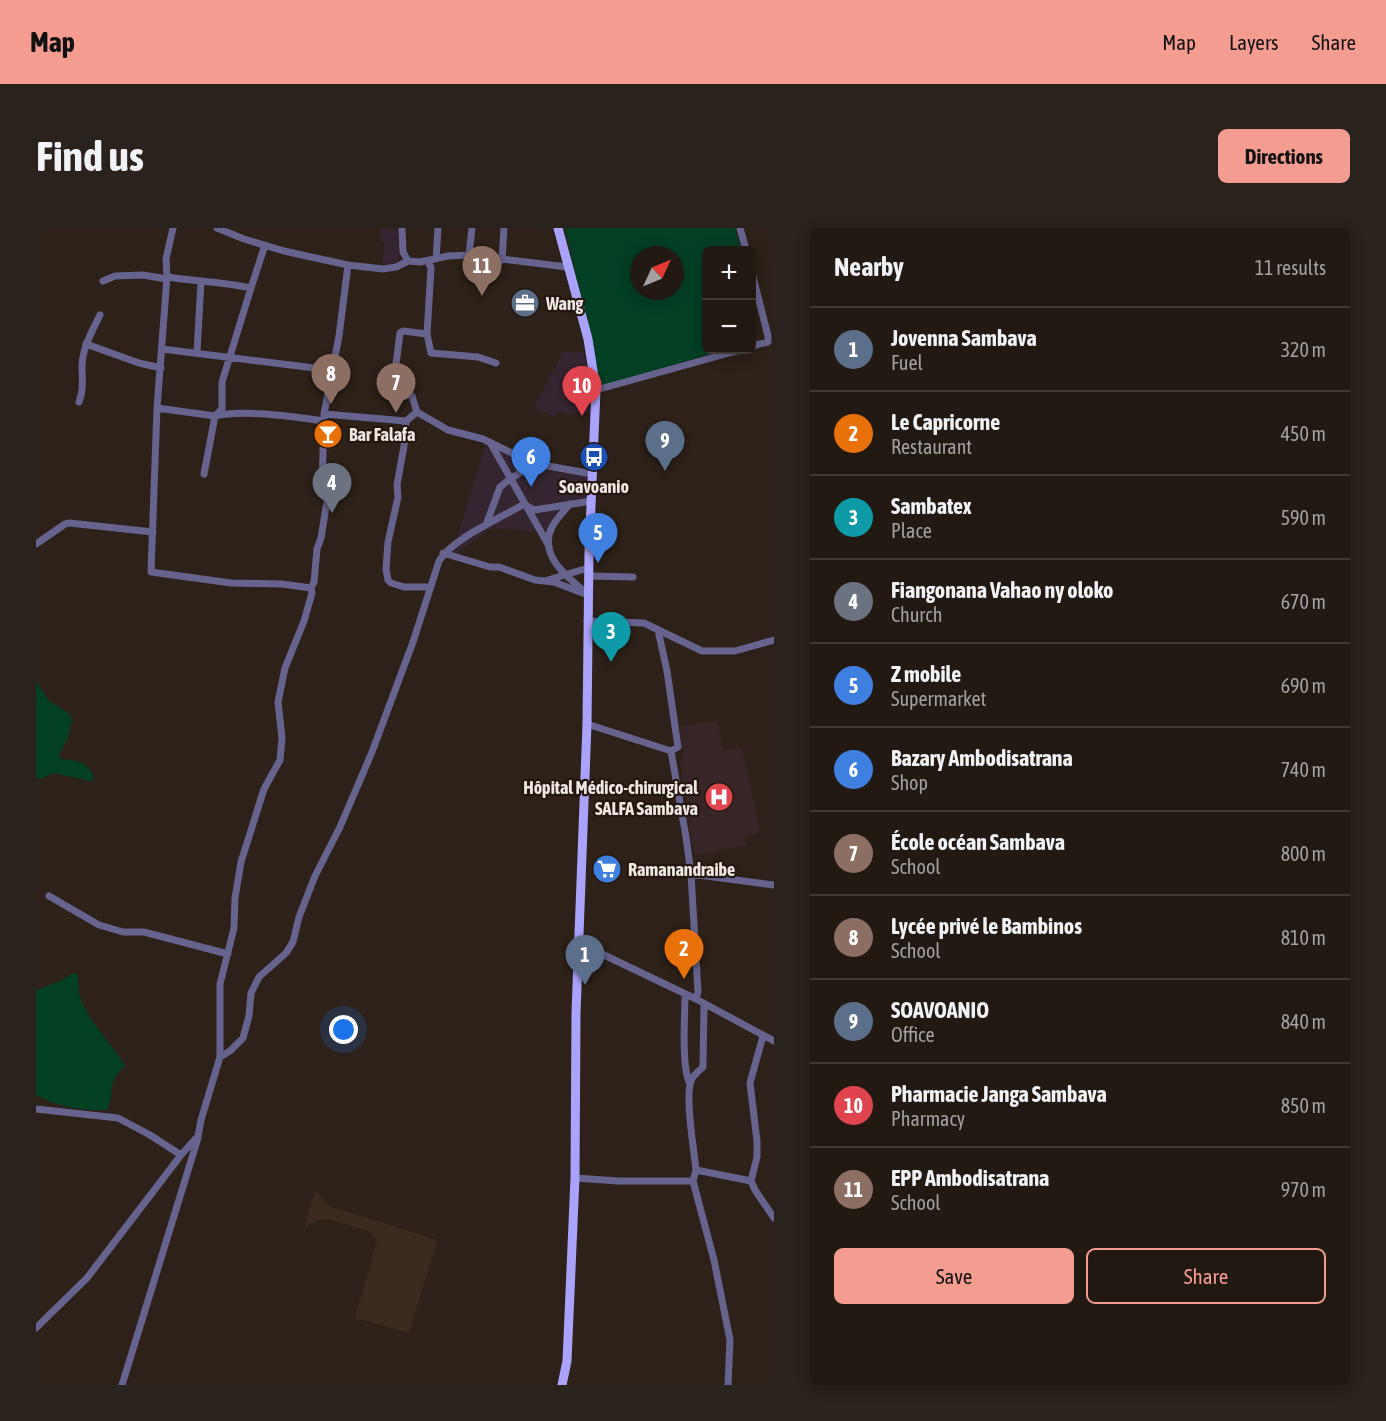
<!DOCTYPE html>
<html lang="en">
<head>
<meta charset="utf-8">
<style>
	body { margin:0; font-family:"Asap Condensed",sans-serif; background:#2a221c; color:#f1f3f6 }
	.controls { position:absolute; right:18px; top:18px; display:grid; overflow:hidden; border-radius:9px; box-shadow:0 3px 15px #0003 }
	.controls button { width:54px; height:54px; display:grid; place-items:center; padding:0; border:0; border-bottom:2px solid #3f3833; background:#221913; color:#f1f3f6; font:30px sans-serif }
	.compass { position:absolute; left:594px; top:18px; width:54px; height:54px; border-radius:50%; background:#221913; box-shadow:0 3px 15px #0003; rotate:46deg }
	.you { position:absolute; left:308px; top:802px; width:21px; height:21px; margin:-15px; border:4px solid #fff; border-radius:50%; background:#1a73e8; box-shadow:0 0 0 9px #1a73e833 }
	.badge { display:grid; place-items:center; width:39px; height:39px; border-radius:50%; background:#f59c91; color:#fff; font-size:20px; font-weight:700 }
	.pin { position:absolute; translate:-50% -50px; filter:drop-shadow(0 2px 3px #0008) }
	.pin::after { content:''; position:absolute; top:32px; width:21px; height:18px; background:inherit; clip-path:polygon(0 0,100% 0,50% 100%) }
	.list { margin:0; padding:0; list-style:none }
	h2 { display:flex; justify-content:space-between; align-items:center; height:78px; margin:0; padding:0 24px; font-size:26px }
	h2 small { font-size:20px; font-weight:400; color:#a2a0a0 }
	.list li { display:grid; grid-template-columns:39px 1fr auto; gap:18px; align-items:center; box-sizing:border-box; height:84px; padding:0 24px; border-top:2px solid #3f3833 }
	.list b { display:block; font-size:22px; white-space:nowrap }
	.list p { margin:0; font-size:20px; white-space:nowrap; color:#a2a0a0 }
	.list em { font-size:20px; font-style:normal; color:#a2a0a0 }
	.actions { display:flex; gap:12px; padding:18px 24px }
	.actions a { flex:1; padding:14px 0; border:2px solid #f59c91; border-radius:9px; text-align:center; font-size:21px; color:#f59c91 }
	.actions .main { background:#f59c91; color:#111 }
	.map { position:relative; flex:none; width:738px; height:1157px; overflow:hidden; border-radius:9px }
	header { display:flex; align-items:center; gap:36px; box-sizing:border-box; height:84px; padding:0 30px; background:#f59c91; color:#111 }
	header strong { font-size:28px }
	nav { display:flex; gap:33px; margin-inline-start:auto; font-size:21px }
	.intro { display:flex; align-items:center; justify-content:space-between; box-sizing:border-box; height:144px; padding:0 36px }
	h1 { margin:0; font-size:42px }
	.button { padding:15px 27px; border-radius:9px; background:#f59c91; color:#111; font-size:21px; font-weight:700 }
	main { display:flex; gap:36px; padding:0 36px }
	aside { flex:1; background:#221913; border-radius:9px; box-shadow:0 3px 15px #0003 }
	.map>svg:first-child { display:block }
	.commercial { fill:#352530 }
	.built { fill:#3c2a1f }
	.medical { fill:#382528 }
	.green { fill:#023f23; fill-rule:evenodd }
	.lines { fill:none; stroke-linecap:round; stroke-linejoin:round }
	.minor { stroke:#66648e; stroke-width:7 }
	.major { stroke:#aaa3fb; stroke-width:9 }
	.labels { text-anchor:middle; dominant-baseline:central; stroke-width:4.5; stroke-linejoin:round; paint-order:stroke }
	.poi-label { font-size:18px; font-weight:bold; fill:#efe7e1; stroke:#231710; text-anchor:start }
</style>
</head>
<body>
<header>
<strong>Map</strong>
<nav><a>Map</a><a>Layers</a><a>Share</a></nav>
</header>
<div class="intro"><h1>Find us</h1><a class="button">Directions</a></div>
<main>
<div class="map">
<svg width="738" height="1157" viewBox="0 0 738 1157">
	<rect width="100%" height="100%" fill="#2d2119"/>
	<path class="commercial" d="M345 0 362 2 364 21 362 32 357 35 346 37 348 16 344 10Z
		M527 124H547L553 143 554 185 541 184 538 187 523 183 518 189 498 179Z
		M451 212 502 235 554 243 553 277 545 276 535 280 517 301 499 303 456 300 415 329Z"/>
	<path class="built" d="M279 962 293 978 401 1012 373 1105 319 1090 341 1013 335 1004 292 991 280 992 268 1000Z"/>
	<path class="medical" d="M682 493 687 522 706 519 724 605 709 608 711 617 658 627 644 533 647 526 644 498Z"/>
	<path class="green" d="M529 0H699L705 22H670V122H688L565 158ZM603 27H639V63H603Z
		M0 453 12 472 32 485 36 492 32 510 23 527 25 531C39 532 54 534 58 550L54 553 17 545 5 551 0 550Z
		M37 745 42 746C42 753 42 760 43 765 50 793 75 813 89 838 69 856 80 861 71 882 43 883 25 879 0 867V762L26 752Z"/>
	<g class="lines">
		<path class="minor" d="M137 0 130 31 131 49 121 180 115 344 195 355 246 356 275 360
			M181 0 208 11 248 23 312 37 347 41 360 39 372 33 384 34 412 28 433 27 531 39
			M366 0 367 24 372 33
			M704 0 710 22
			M433 27 436 0
			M400 31 402 0
			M466 32 468 0
			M392 33 395 40 391 106 395 125 442 129 460 135
			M716 45 732 108V114L716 118
			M131 49C158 53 188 54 215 60L186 154V181L179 188 168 246
			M67 53 79 48 107 47 131 51
			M215 60 229 17
			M50 116 103 135 125 140
			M126 121 295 142
			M161 124 165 54
			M560 162 704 122
			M43 174C48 161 46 151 46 137 47 119 56 103 64 87
			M121 180 179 188C207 181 259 189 288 193
			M381 184 376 168 361 165 357 159 364 105 367 103 391 106
			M288 186 370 193 381 184 412 202 447 211 496 235 556 246
			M370 193 368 218 361 257 362 269 352 314 350 341 352 352 355 355 368 359H394
			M455 216 513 318
			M534 276C528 283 520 291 516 299 502 326 530 348 548 363
			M450 297 464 259 474 251 498 236
			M0 316 29 296 33 295 117 304
			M407 325 454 339H463L499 352 518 354 552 367
			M552 348 597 349
			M512 352 552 340
			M551 393 608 395 666 423H699L738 412
			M622 402 631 443 642 519 635 523
			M551 496 635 523 650 609 655 646 662 764 660 771
			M655 646 738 657
			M13 668 63 697 87 704H108L192 726
			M543 715 660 771 738 813
			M649 766C649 788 645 839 654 856
			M668 776 667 839C663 843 657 847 655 853 649 870 658 922 660 942L657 953 678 1032 694 1112 692 1157
			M184 829 194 823 207 810 213 788 215 765 223 749 250 725 257 714 263 689 279 648 304 599 336 524 377 414 403 333C417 310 465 290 488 276L498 282 556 273
			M0 881 82 890 114 907 145 927
			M660 942 715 953 719 962 738 990
			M539 950 582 953H657
			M715 953 721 929V913L714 855 727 808
			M0 1100 51 1050 145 927 162 908 165 892 184 829V756L198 700 199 670 205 634 228 561 244 532 246 510 242 474 249 440 268 393 276 365 275 360 278 354 281 321 285 310 291 273 286 262 288 186 303 108 312 37
			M86 1157 162 910"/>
		<path class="major" d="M522 0 552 111 560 162 553 324 551 496 540 785 539 950 531 1133 526 1157"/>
	</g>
	<defs>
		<g id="office-disc" transform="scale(1.5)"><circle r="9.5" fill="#5c6f8a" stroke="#231710"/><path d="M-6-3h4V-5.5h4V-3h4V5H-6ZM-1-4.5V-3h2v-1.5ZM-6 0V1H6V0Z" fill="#fff"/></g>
		<g id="bar-disc" transform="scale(1.5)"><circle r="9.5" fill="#e8710a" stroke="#231710"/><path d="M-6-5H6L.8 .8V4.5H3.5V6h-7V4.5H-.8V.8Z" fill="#fff"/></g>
		<g id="bus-disc" transform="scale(1.5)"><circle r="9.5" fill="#1a4fb4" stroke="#231710"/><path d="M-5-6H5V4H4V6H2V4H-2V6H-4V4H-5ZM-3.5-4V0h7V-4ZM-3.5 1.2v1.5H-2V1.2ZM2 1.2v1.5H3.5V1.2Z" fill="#fff"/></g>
		<g id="hospital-disc" transform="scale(1.5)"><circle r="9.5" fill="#e0444e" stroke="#231710"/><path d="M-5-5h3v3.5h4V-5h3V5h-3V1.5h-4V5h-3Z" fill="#fff"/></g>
		<g id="supermarket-disc" transform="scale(1.5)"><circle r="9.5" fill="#3f7fe0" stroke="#231710"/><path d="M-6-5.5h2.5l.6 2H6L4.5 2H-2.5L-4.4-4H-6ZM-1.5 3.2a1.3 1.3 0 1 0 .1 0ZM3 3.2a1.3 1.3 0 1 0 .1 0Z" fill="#fff"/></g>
	</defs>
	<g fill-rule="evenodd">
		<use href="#office-disc" x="489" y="75"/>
		<use href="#bar-disc" x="292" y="206"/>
		<use href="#bus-disc" x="558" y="229"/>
		<use href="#hospital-disc" x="683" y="569"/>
		<use href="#supermarket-disc" x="571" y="641"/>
	</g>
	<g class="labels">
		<g class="poi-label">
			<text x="510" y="75">Wang</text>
			<text x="313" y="206">Bar Falafa</text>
			<text x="558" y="258" text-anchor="middle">Soavoanio</text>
			<text x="662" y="559" text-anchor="end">Hôpital Médico-chirurgical<tspan x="662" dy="21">SALFA Sambava</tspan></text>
			<text x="592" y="641">Ramanandraibe</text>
		</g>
	</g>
</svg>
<div class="controls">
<button>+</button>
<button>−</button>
</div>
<svg class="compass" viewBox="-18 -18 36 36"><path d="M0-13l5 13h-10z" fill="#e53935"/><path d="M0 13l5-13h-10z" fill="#a2a0a0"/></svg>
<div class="you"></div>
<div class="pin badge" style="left:549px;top:757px;background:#5c6f8a">1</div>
<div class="pin badge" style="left:648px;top:751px;background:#e8710a">2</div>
<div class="pin badge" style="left:575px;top:434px;background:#0f9aa8">3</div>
<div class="pin badge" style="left:296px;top:285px;background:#6b7280">4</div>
<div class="pin badge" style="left:562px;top:335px;background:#3f7fe0">5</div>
<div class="pin badge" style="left:495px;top:259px;background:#3f7fe0">6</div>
<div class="pin badge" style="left:360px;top:185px;background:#8d6e63">7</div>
<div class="pin badge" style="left:295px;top:176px;background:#8d6e63">8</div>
<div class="pin badge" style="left:629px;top:243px;background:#5c6f8a">9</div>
<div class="pin badge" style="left:546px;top:188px;background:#e0444e">10</div>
<div class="pin badge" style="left:446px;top:68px;background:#8d6e63">11</div>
</div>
<aside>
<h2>Nearby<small>11 results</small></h2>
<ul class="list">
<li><span class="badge" style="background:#5c6f8a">1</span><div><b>Jovenna Sambava</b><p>Fuel</p></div><em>320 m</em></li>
<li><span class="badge" style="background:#e8710a">2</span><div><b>Le Capricorne</b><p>Restaurant</p></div><em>450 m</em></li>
<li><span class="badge" style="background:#0f9aa8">3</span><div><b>Sambatex</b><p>Place</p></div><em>590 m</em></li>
<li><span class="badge" style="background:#6b7280">4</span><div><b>Fiangonana Vahao ny oloko</b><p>Church</p></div><em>670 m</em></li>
<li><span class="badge" style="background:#3f7fe0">5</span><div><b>Z mobile</b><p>Supermarket</p></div><em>690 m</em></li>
<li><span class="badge" style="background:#3f7fe0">6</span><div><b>Bazary Ambodisatrana</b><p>Shop</p></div><em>740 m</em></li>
<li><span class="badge" style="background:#8d6e63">7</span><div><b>École océan Sambava</b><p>School</p></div><em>800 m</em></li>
<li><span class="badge" style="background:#8d6e63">8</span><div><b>Lycée privé le Bambinos</b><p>School</p></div><em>810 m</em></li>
<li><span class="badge" style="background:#5c6f8a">9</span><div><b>SOAVOANIO</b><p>Office</p></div><em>840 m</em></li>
<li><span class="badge" style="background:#e0444e">10</span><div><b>Pharmacie Janga Sambava</b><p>Pharmacy</p></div><em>850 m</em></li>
<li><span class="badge" style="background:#8d6e63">11</span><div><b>EPP Ambodisatrana</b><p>School</p></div><em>970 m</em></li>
</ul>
<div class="actions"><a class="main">Save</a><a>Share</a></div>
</aside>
</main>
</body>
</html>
